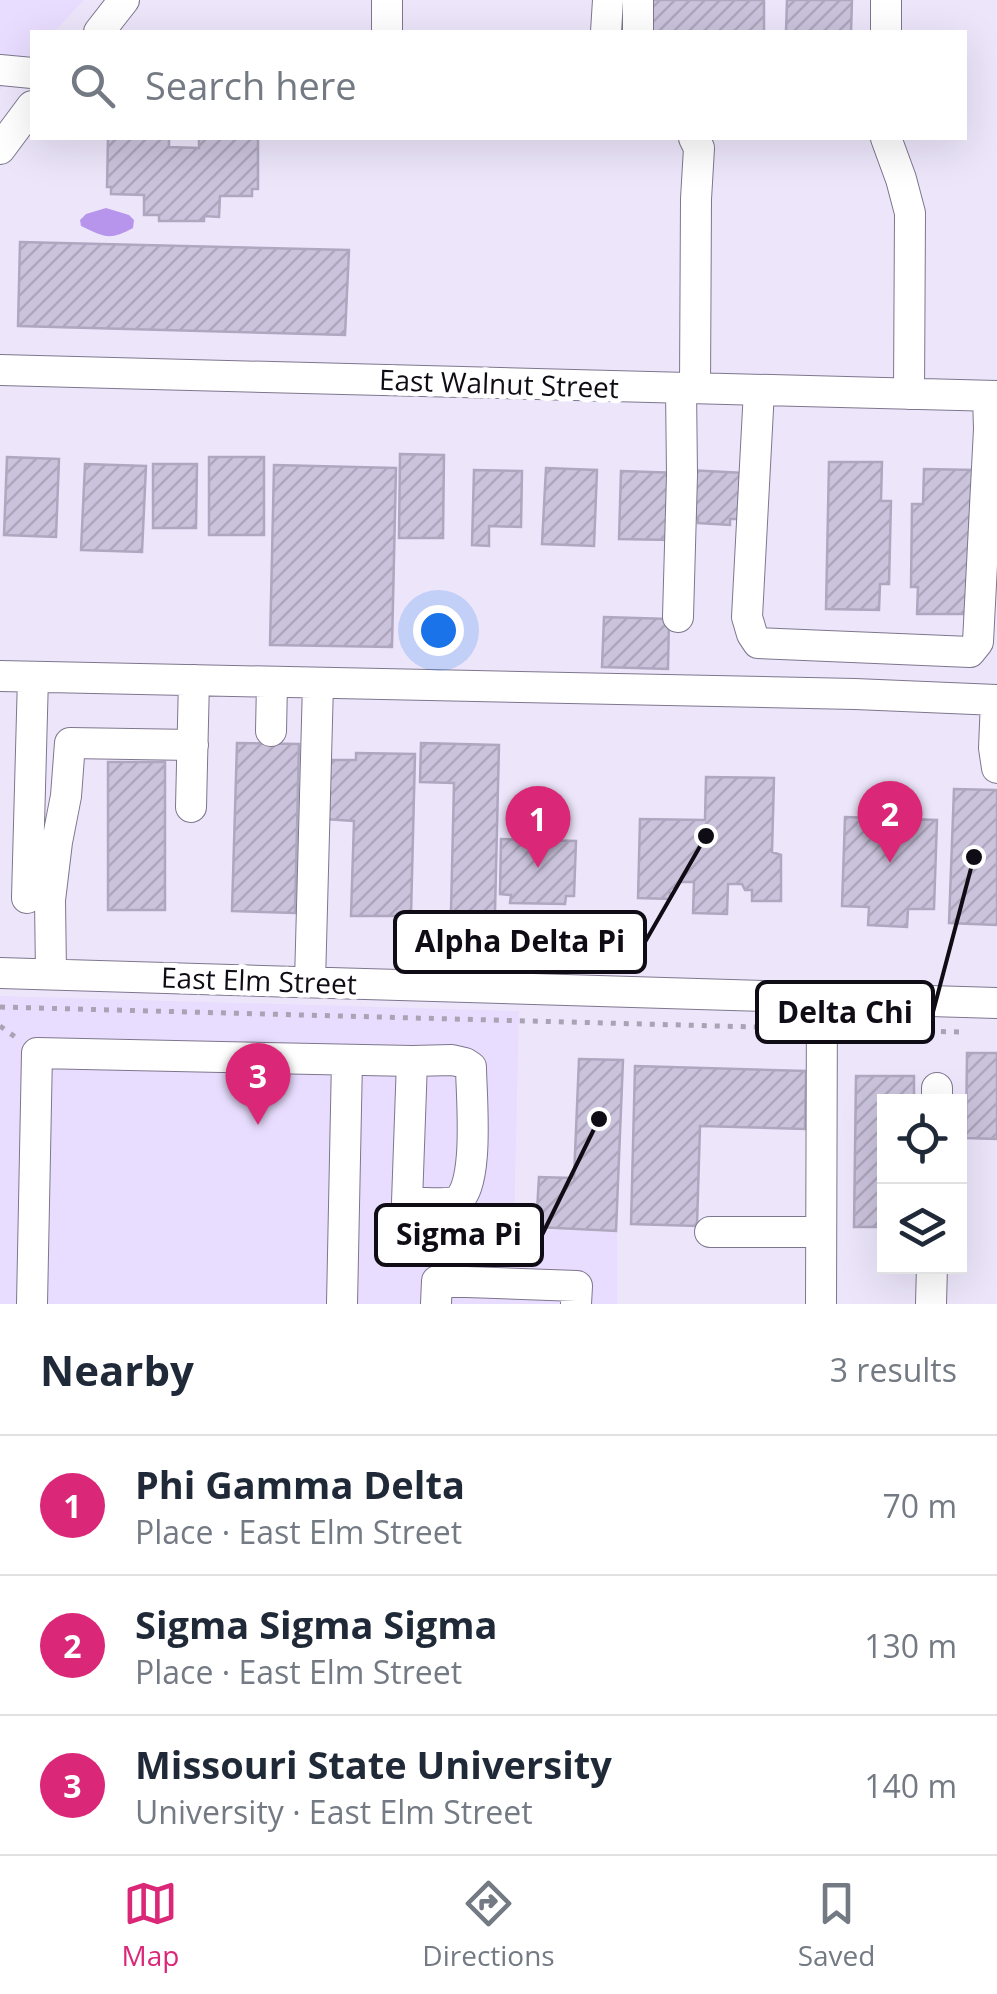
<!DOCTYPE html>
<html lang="en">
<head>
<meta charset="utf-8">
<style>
	body { margin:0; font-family:"Open Sans",sans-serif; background:#f6f6f7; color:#1f2937 }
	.controls { position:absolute; right:30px; bottom:30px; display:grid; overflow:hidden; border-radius:0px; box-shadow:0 10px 40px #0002 }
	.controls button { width:90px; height:90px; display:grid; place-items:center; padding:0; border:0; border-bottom:2px solid #e0e1e3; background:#fff; color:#1f2937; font:50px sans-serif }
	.you { position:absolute; left:438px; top:630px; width:35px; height:35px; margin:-25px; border:8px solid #fff; border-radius:50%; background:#1a73e8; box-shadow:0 0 0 15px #1a73e833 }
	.badge { display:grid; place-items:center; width:65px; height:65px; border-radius:50%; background:#db2777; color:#fff; font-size:32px; font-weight:700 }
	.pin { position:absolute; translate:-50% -82px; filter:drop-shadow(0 2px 5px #0008) }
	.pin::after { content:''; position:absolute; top:52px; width:35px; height:30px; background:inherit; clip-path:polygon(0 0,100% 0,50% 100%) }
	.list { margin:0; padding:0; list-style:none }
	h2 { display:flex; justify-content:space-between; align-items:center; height:130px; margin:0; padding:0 40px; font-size:42px }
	h2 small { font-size:32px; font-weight:400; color:#747a83 }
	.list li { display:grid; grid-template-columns:65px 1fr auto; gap:30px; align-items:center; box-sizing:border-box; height:140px; padding:0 40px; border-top:2px solid #e0e1e3 }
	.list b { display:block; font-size:38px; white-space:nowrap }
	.list p { margin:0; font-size:32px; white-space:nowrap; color:#747a83 }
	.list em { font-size:32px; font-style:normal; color:#747a83 }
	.icon { flex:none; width:55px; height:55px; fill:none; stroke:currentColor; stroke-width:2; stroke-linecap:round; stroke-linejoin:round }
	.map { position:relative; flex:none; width:997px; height:1304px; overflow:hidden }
	.search { position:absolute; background:#fff; box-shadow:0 10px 40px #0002; left:30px; right:30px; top:30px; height:110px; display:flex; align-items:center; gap:25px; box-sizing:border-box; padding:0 35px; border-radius:0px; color:#747a83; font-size:38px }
	.sheet { height:550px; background:#fff }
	nav { display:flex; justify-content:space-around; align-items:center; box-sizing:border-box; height:140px; border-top:2px solid #e0e1e3; background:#fff; font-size:28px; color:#747a83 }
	nav a { display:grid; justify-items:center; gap:5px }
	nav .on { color:#db2777 }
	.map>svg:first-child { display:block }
	.built { fill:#e8ddfe }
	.water { fill:#b795ed }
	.building { fill:url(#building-hatch); stroke:#afa7c0; stroke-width:2.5 }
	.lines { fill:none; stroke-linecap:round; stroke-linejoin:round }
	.minor-casing { stroke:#7e768d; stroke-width:32 }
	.path { stroke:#a9a3b4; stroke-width:5; stroke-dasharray:5 8; stroke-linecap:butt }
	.minor { stroke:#fff; stroke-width:30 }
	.labels { text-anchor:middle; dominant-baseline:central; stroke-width:10; stroke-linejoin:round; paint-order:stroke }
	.street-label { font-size:28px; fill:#100c15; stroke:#fff }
	.leader { fill:none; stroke:#100c15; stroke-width:4 }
	.callout-dot { fill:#100c15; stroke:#fff; stroke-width:4 }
	.callout { fill:#fff; stroke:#100c15; stroke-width:4 }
	.callout-label { font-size:30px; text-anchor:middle; font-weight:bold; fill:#100c15 }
</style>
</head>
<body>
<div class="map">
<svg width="997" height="1304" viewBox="0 0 997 1304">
	<defs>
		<pattern id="building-hatch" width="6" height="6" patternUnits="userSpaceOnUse" patternTransform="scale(2.5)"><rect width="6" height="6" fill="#cbc3dc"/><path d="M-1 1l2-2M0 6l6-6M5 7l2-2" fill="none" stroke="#ada6bc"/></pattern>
	</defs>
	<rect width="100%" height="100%" fill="#ede6fb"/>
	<path class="built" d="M0 0H84L54 32H32V55L0 90Z
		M0 996 519 1011 514 1229 617 1232V1304H0Z"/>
	<path class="water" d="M106 208 129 215 134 220 133 228C109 241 105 237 81 226L80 220 86 214Z"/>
	<path class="building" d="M650 0H764V32H650Z
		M787 0H852L851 32H786Z
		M108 138H169V147L199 148V138H258V189H252V196H220L219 217 204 216V221H159V215H144V195L111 194V187H107Z
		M20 242 349 250 345 335 18 326Z
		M400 454 444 455 443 538H399Z
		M7 457 59 459 56 537 4 535Z
		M209 457H264V535H209Z
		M829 462H882L881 501H891L889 584H880L879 610 826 609Z
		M85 464 146 466 142 552 81 550Z
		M153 464H197L196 528H153Z
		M274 465 396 468 392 647 270 645Z
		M546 468 597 470 594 546 542 544Z
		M924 469 976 470 975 614H917L918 587H911L912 504H923Z
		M474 470 522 471 521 527 489 526V546L472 545Z
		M688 470 744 473 741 519H730V525L698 523V519L685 518Z
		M621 471 679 473 671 540 619 539Z
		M604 617 669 619 668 669 602 667Z
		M237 743 299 744 295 913 232 911Z
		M421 743 499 745 495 912 451 911 454 783 420 782Z
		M356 753 415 754 411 916H351L354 821 325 819 326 760H356Z
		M108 762H165V910H108Z
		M706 777 774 778 772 852 781 855V901H752V890H745L742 884H728L727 914 693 913 694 882H679L670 890V899L638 898 640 819 705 820Z
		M954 789 997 790V925L949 923Z
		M845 817 937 820 934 909H908L907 927 868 925 869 907 842 906Z
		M501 839 576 841 574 896H566L565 904 510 903 511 895 500 894Z
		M967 1053H997V1139L966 1138Z
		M579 1059 623 1060 616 1231 536 1227 539 1177 574 1178Z
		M635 1066 806 1071 805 1129 700 1126 697 1226 631 1224Z
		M856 1076H914V1102H884V1227H854Z"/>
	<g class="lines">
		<g class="minor-casing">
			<path id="minor" d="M99 32 124 0
				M387 32V0
				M606 32 608 0
				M638 32V0
				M886 32V0
				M0 70 32 73
				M694 138 699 148 696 199 695 388
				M886 138 901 179 910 213 909 394
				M0 149 32 106
				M0 370 997 396
				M759 390 747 617 752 634 758 643 970 652 978 642 989 429 988 396
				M678 617 682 475 681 388
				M0 676 855 694 997 700
				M996 700 994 748 997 768
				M271 731 272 683
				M191 807 194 680
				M27 898 33 677
				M0 973 997 1003
				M51 973 50 900 57 842 66 796 70 743 193 745
				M310 982 318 684
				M452 1060 465 1063 471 1067C471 1092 481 1194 454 1202 443 1205 420 1202 407 1202L412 1061Z
				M937 1102V1088
				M710 1232H821
				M32 1304 37 1053 412 1061
				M342 1304 347 1060
				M436 1304 437 1281 577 1286 576 1304
				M821 1304 822 997
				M931 1304 932 1266"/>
		</g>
		<path class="path" d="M0 1007 794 1028
			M0 1026 18 1039
			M850 1029 959 1032"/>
		<use href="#minor" class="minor"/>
	</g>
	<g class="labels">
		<g class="street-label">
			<text transform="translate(499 383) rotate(2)">East Walnut Street</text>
			<text transform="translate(259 980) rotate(2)">East Elm Street</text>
		</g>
	</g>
	<path class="leader" d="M706 836L645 942M974 857L933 1012M599 1119L542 1235"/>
	<g class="callout-dot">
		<circle cx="706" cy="836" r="10"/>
		<circle cx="974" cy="857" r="10"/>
		<circle cx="599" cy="1119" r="10"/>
	</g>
	<g class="callout">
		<rect x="395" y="912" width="250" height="60" rx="10"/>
		<rect x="757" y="982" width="176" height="60" rx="10"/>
		<rect x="376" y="1205" width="166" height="60" rx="10"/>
	</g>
	<g class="callout-label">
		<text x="520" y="952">Alpha Delta Pi</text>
		<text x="845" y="1023">Delta Chi</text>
		<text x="459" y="1245">Sigma Pi</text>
	</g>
</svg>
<div class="controls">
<button><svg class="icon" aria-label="locate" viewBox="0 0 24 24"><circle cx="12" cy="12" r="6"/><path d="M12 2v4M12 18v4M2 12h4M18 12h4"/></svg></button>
<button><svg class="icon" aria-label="layers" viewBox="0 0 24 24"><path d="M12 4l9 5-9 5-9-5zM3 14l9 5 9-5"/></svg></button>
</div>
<div class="you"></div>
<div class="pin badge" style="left:538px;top:868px">1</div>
<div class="pin badge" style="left:890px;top:863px">2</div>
<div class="pin badge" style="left:258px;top:1125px">3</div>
<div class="search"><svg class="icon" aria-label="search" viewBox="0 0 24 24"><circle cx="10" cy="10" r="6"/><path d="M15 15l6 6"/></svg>Search here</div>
</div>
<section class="sheet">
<h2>Nearby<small>3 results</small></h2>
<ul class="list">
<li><span class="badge">1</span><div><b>Phi Gamma Delta</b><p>Place · East Elm Street</p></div><em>70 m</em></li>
<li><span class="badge">2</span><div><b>Sigma Sigma Sigma</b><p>Place · East Elm Street</p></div><em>130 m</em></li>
<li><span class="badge">3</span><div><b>Missouri State University</b><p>University · East Elm Street</p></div><em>140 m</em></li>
</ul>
</section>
<nav>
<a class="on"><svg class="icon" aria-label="map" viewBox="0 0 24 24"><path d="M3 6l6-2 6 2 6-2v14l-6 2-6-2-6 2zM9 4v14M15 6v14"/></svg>Map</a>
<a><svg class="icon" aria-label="directions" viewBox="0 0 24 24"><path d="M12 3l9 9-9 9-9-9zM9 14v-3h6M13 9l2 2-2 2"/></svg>Directions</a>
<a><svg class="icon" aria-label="saved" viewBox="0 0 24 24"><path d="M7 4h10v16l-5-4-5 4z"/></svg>Saved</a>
</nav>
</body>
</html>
